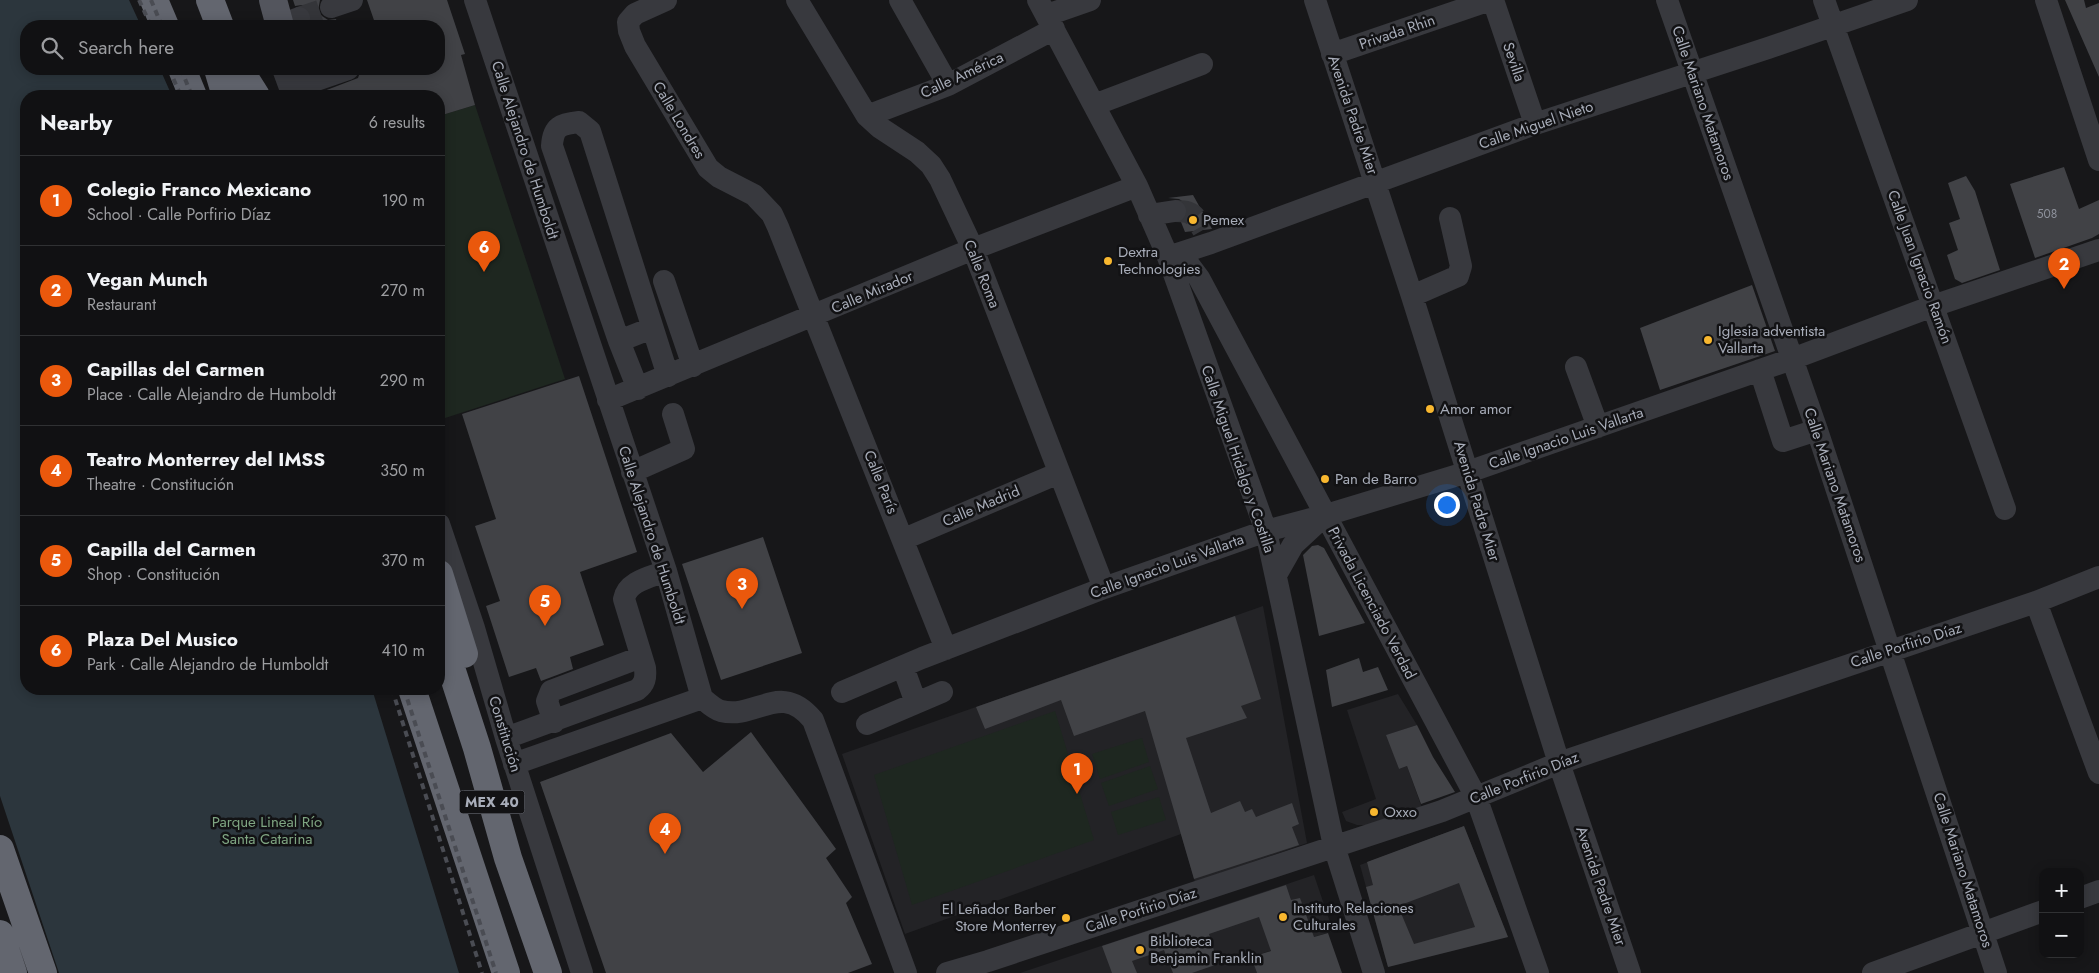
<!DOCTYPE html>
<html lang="en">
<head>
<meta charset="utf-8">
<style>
	body { margin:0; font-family:Jost,sans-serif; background:#1a1a1c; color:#f1f3f6 }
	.controls { position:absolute; right:15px; bottom:15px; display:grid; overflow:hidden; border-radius:10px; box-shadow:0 2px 12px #0003 }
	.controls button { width:45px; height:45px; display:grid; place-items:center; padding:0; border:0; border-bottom:1px solid #303133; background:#111113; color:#f1f3f6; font:25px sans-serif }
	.you { position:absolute; left:1446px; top:504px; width:18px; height:18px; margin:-12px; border:4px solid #fff; border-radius:50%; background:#1a73e8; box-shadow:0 0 0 8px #1a73e833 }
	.badge { display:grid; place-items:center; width:32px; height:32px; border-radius:50%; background:#ea580c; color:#fff; font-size:16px; font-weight:700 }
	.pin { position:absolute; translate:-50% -41px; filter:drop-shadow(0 1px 2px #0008) }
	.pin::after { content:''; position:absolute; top:26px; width:18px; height:15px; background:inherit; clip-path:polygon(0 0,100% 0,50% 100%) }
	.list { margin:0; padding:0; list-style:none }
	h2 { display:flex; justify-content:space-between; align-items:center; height:65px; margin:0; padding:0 20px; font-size:21px }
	h2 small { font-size:16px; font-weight:400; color:#9c9da0 }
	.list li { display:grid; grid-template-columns:32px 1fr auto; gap:15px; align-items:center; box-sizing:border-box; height:90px; padding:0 20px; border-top:1px solid #303133 }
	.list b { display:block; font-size:19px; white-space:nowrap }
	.list p { margin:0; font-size:16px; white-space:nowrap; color:#9c9da0 }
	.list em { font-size:16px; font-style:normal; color:#9c9da0 }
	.icon { flex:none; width:28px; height:28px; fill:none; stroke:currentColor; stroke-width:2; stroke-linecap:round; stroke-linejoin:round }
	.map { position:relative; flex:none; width:2099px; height:973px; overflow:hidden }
	.search { position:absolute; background:#111113; box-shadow:0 2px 12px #0003; left:20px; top:20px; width:425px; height:55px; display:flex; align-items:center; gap:12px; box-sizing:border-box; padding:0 18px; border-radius:20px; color:#9c9da0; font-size:19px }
	.panel { position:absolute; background:#111113; box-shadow:0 2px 12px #0003; left:20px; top:90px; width:425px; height:605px; border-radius:20px }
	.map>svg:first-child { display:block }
	.built { fill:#232326 }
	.green { fill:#1e2720 }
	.water { fill:#2c363d }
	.building { fill:#414246; fill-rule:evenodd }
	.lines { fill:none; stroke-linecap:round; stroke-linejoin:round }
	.minor-tunnel { stroke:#343539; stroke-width:22; stroke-dasharray:22 11; stroke-linecap:butt }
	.minor { stroke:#38393e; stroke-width:22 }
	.major { stroke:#53555d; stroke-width:28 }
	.highway { stroke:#63666f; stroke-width:28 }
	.rail { stroke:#4a4c53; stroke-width:4; stroke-dasharray:6 5; stroke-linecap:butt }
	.poi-dot { fill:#f8b72f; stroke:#121214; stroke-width:2 }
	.labels { text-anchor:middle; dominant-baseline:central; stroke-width:5; stroke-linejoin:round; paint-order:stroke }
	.number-label { font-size:12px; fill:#8e929c }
	.shield { fill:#121214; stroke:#7b7e88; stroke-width:1 }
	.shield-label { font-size:14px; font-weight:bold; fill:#a8adb9 }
	.street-label { font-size:15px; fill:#a8adb9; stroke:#121214 }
	.poi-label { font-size:15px; fill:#a8adb9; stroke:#121214; text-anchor:start }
	.park-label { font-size:15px; fill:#7fa582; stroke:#121214 }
</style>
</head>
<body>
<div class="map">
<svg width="2099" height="973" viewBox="0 0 2099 973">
	<rect width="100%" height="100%" fill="#171719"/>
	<path class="built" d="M1263 606 1307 843 1195 882 1181 834 905 934 842 754Z
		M1398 694 1417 725 1387 735 1399 769 1407 766 1422 808 1369 825H1357L1346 821 1342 812 1376 799 1347 710Z
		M1464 826 1508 937 1388 967 1360 865Z
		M1314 875 1333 931 1251 957 1257 973H1020Z"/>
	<path class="green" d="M475 105 565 379 439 420V116Z
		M1055 711 1094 840 912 905 874 775Z
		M1142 738 1149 762 1100 779 1092 754Z
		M1150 766 1158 789 1109 806 1101 783Z
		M1159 797 1166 820 1118 835 1111 812Z"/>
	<path class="water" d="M0 0H129L141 26H26V69H160L172 96H26V689H372L459 973H59L0 796Z"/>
	<path class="building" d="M293 0H320L318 11 322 16 328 20 336 19 338 26H309L312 20 311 13 307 8 302 5 295 6Z
		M367 0H447L465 54 461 55 475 105 439 116V96H325L324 91 358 78 361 69H439V26H376Z
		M2065 0H2084L2086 8 2099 3V77Z
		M2064 167 2079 209 2099 200V234L2092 238 2035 258 2010 184Z
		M1966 176 1975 191 2000 270 1962 283 1955 279 1947 255 1958 250 1949 223 1960 219 1948 183Z
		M1193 195 1212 229 1185 232 1181 222 1187 215 1188 209 1185 203 1179 199 1168 198Z
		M1752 285 1775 351 1660 390 1640 328Z
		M579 376 637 552 580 572 604 645 570 657 573 669 541 681 536 668 509 677 486 606 500 601 475 526 496 519 462 414Z
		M763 537 802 653 721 680 682 564Z
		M1318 545 1324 548 1365 623 1319 636 1303 555 1312 546Z
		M1235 616 1261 699 1241 706 1247 718 1186 738 1211 813 1240 801 1245 812 1252 809 1256 817 1292 803 1299 824 1292 827 1299 845 1194 879 1145 711 1074 736 1061 700 985 729 976 707Z
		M1359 658 1363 672 1378 667 1388 690 1332 707 1326 670Z
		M1417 725 1433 757 1455 792 1421 804 1407 766 1399 769 1386 735Z
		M751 732 836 849 826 858 852 897 846 903 872 964 848 973H606L540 782 671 733 703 772Z
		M1464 826 1508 937 1388 967 1366 887 1373 885 1367 862ZM1459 883 1475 927 1414 944 1398 906Z
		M1286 885 1291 900 1300 898 1314 937 1328 933 1342 973H1257L1251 957 1271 951 1259 917 1209 934 1218 964 1192 973H1173L1164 950 1132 961 1137 973H1112L1102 946Z"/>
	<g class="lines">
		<path class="minor-tunnel" d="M299 18 331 7
			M1175 211C1194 211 1194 215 1203 230"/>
		<path class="minor" d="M475 0 666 571 702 698C708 703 714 709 721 711 757 720 780 680 813 720L906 973
			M666 0 635 14 628 22 629 31 635 46 708 168 719 177 754 195 772 214 778 227 946 649
			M797 0 867 116 879 127 917 152 931 165 940 179 973 249 1104 588
			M900 0 948 85
			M1038 0 1137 186 1168 257 1266 531 1334 846 1374 973
			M1315 0 1412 296 1559 763 1630 973
			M1493 0 1535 124
			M1667 0 1817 430 1996 973
			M1824 0 2005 509
			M2046 0 2099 160
			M331 7 352 0
			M1047 15 1090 0
			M280 25 299 18
			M1332 54 1490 0
			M283 69 293 96
			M290 89 348 69
			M1094 105 1202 64
			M867 116 948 85 1054 29
			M1149 215 1175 211
			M1168 257 1211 243 1535 124 1768 48 1907 0
			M1170 262H1187L1199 278 1476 797 1538 973
			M664 281 693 366
			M1412 296 1458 276 1461 266 1450 218
			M652 328 619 341 552 146C553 126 561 124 579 122L590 131 668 376
			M619 341 638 389
			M1576 367 1598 427
			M1760 370 1783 441 1817 430
			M608 400 973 249 1137 186
			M632 472 684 449 673 414
			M439 524 474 628 506 738 582 973
			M904 539 1059 473
			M1276 575 1293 545 1321 519
			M2036 602 2099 773
			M903 667 916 703
			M842 692 922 658 1104 588 1266 531 1326 515 1468 472 1792 359 1933 306 2099 250
			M554 722 547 701 551 691 641 657
			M867 724 942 692
			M506 738 637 690C645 684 646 678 645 668L624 599C627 581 651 577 666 571
			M514 764 702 698
			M2080 898 2099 891
			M947 973 988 961 1442 811 1559 763 2036 602 2099 577
			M1873 973 2043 911"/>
		<path class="major" d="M273 0 280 26"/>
		<path class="highway" d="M154 0 165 26
			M210 0 220 26
			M182 69 193 96
			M218 69 226 96
			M239 69 256 96
			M439 574 464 654
			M439 631 477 748 508 858 548 973
			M412 689 506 973
			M0 849 43 973
			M0 934 13 973"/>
		<path class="rail" d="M139 0 151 26
			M151 0 162 26
			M169 69 181 96
			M181 69 192 96
			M392 689 482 973
			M404 689 496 973"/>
	</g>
	<g class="poi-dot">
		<circle cx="1193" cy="220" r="5"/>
		<circle cx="1108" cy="261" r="5"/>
		<circle cx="1708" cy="340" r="5"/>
		<circle cx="1430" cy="409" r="5"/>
		<circle cx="1325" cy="479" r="5"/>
		<circle cx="1374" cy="812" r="5"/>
		<circle cx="1283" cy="917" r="5"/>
		<circle cx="1066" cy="918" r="5"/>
		<circle cx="1140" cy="950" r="5"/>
	</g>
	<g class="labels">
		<g class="number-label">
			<text x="2047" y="214">508</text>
		</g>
		<rect class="shield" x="459.5" y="790.5" width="65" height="23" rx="4"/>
		<g class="shield-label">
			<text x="492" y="802">MEX 40</text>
		</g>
		<g class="street-label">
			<text transform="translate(1397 32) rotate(-19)">Privada Rhin</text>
			<text transform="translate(1514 62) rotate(71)">Sevilla</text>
			<text transform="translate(962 75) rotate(-25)">Calle América</text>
			<text transform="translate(1703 103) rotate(71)">Calle Mariano Matamoros</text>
			<text transform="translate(1353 115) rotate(71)">Avenida Padre Mier</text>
			<text transform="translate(679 120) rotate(59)">Calle Londres</text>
			<text transform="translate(1536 125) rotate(-19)">Calle Miguel Nieto</text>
			<text transform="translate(525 150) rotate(72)">Calle Alejandro de Humboldt</text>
			<text transform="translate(1920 267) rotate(70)">Calle Juan Ignacio Ramón</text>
			<text transform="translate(982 274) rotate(68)">Calle Roma</text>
			<text transform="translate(872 292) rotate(-23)">Calle Mirador</text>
			<text transform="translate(1566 438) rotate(-19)">Calle Ignacio Luis Vallarta</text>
			<text transform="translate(1238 459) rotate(71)">Calle Miguel Hidalgo y Costilla</text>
			<text transform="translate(881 482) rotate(68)">Calle París</text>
			<text transform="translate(1835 485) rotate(71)">Calle Mariano Matamoros</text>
			<text transform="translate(1477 501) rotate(73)">Avenida Padre Mier</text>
			<text transform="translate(981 506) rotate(-23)">Calle Madrid</text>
			<text transform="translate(652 535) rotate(72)">Calle Alejandro de Humboldt</text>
			<text transform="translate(1167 566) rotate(-20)">Calle Ignacio Luis Vallarta</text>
			<text transform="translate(1372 603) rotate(62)">Privada Licenciado Verdad</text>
			<text transform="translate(1906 645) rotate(-18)">Calle Porfirio Díaz</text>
			<text transform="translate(505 734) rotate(73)">Constitución</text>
			<text transform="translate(1524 778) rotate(-22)">Calle Porfirio Díaz</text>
			<text transform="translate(1963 870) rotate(72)">Calle Mariano Matamoros</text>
			<text transform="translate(1601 886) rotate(71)">Avenida Padre Mier</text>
			<text transform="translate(1141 910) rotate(-18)">Calle Porfirio Díaz</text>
		</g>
		<g class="poi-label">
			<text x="1203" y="220">Pemex</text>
			<text x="1118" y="252">Dextra<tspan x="1118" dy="17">Technologies</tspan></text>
			<text x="1718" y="331">Iglesia adventista<tspan x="1718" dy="17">Vallarta</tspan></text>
			<text x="1440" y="409">Amor amor</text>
			<text x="1335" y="479">Pan de Barro</text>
			<text x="1384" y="812">Oxxo</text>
			<text x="1293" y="908">Instituto Relaciones<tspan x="1293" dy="17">Culturales</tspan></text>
			<text x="1056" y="909" text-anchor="end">El Leñador Barber<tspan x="1056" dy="17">Store Monterrey</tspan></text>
			<text x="1150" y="941">Biblioteca<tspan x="1150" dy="17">Benjamin Franklin</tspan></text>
		</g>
		<g class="park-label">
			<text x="267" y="822">Parque Lineal Río<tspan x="267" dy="17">Santa Catarina</tspan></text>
		</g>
	</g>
</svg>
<div class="controls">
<button>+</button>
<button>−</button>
</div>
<div class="you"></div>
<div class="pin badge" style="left:1077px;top:794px">1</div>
<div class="pin badge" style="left:2064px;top:289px">2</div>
<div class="pin badge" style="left:742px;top:609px">3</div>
<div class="pin badge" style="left:665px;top:854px">4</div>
<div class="pin badge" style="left:545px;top:626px">5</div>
<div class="pin badge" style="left:484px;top:272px">6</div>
<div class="search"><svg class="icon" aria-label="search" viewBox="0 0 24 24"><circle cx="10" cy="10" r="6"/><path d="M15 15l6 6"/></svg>Search here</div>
<section class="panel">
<h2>Nearby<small>6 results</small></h2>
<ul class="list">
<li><span class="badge">1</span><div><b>Colegio Franco Mexicano</b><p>School · Calle Porfirio Díaz</p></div><em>190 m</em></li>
<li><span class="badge">2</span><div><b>Vegan Munch</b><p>Restaurant</p></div><em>270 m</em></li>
<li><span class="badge">3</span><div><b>Capillas del Carmen</b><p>Place · Calle Alejandro de Humboldt</p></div><em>290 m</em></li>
<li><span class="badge">4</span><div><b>Teatro Monterrey del IMSS</b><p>Theatre · Constitución</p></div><em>350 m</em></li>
<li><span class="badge">5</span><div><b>Capilla del Carmen</b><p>Shop · Constitución</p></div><em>370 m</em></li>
<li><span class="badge">6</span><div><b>Plaza Del Musico</b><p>Park · Calle Alejandro de Humboldt</p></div><em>410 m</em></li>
</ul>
</section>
</div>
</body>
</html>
